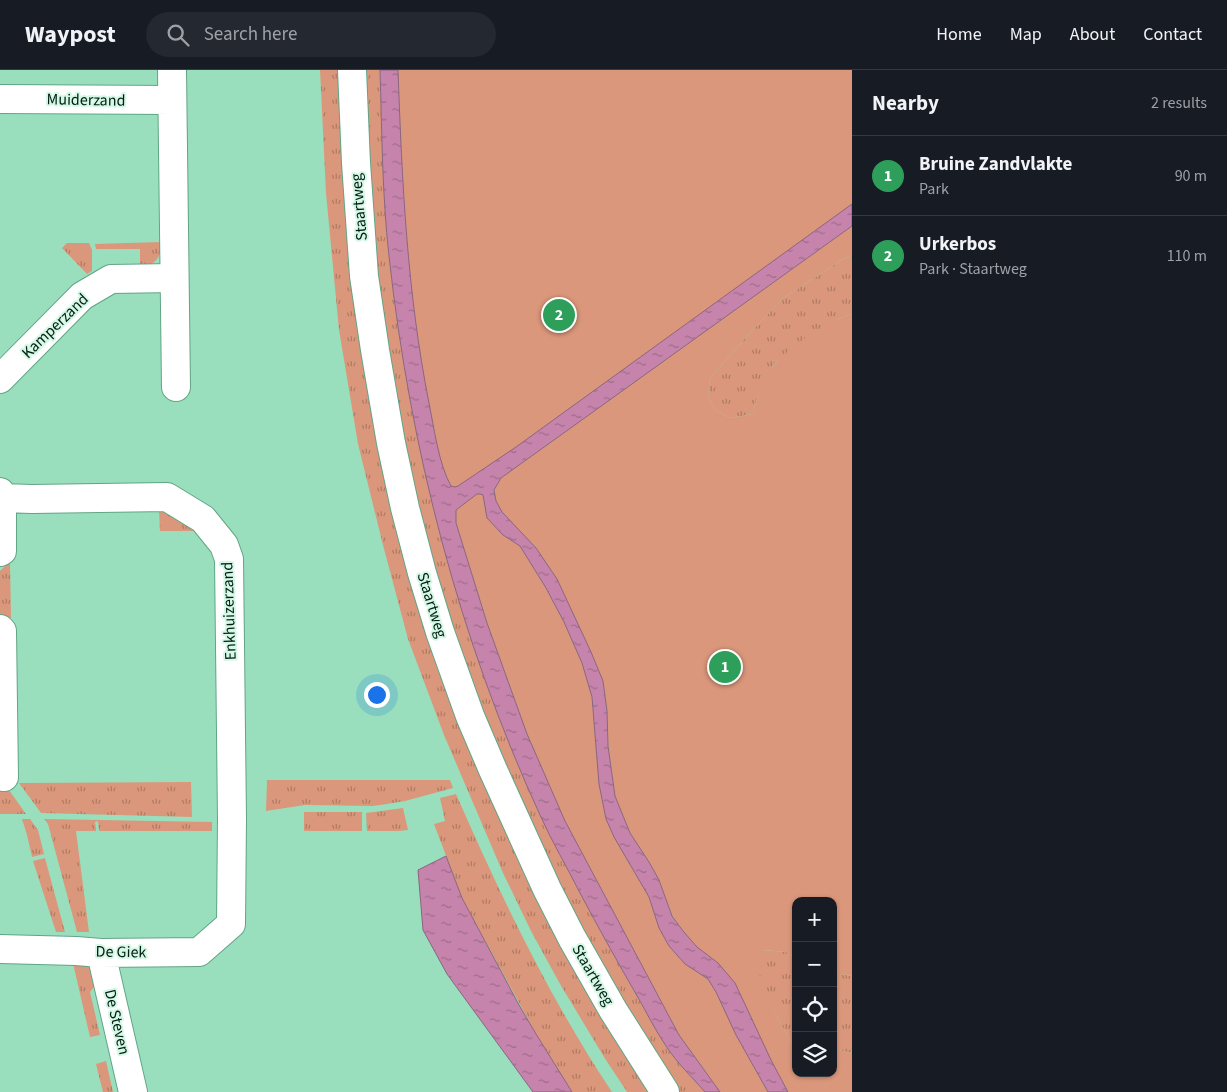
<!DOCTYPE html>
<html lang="en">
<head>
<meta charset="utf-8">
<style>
	body { margin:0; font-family:"Source Sans 3",sans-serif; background:#242831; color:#f1f3f6 }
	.controls { position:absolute; right:15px; bottom:15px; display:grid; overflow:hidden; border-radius:10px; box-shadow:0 1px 4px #0004 }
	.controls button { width:45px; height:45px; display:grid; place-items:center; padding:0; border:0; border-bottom:1px solid #363941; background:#171b24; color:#f1f3f6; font:25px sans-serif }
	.you { position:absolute; left:376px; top:624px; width:18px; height:18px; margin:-12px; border:4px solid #fff; border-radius:50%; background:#1a73e8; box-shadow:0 0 0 8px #1a73e833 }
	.badge { display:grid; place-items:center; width:32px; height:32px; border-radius:50%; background:#b45309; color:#fff; font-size:16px; font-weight:700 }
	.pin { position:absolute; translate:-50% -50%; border:2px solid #fff; box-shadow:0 1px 5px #0006 }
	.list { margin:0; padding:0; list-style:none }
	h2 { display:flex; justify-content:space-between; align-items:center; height:65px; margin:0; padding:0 20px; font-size:21px }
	h2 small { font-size:16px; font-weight:400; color:#9ea1a6 }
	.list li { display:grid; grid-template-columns:32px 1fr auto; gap:15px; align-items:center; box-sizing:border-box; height:80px; padding:0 20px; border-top:1px solid #363941 }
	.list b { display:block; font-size:19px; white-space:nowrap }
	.list p { margin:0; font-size:16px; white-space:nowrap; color:#9ea1a6 }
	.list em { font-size:16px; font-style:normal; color:#9ea1a6 }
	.icon { flex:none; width:28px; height:28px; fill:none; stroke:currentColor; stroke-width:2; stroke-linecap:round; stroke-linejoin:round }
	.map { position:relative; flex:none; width:852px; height:1022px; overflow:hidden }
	header { display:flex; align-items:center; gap:30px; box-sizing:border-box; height:70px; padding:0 25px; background:#171b24; border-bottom:1px solid #363941 }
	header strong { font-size:24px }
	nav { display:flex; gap:28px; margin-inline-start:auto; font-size:18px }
	.search { width:350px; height:45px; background:#242831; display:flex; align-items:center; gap:12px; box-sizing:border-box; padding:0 18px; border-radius:28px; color:#9ea1a6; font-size:19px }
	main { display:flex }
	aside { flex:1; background:#171b24 }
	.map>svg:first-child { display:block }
	.grass { fill:url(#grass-tufts) }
	.green { fill:#db977b }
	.water { fill:url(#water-ripples); stroke:#8b657e }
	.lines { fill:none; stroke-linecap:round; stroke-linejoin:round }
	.minor-casing { stroke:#61a585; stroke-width:30 }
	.secondary-casing { stroke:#61a585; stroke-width:30 }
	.minor { stroke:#fff; stroke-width:28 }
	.secondary { stroke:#fff; stroke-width:28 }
	.labels { text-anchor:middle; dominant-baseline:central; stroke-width:4; stroke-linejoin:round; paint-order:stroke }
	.street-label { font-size:16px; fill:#021d12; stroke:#d5f7e6 }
</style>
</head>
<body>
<header>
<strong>Waypost</strong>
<div class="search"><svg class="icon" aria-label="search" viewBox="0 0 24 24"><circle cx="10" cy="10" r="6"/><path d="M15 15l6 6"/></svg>Search here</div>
<nav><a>Home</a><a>Map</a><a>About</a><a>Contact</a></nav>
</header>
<main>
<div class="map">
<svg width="852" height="1022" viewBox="0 0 852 1022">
	<defs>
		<pattern id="grass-tufts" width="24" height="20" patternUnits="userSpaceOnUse" patternTransform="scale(1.25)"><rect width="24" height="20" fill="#db977b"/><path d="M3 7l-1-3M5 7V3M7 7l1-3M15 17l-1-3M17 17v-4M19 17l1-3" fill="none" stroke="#af7b63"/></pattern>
		<pattern id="water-ripples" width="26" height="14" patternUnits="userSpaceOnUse" patternTransform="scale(1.25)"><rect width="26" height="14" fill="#c684ac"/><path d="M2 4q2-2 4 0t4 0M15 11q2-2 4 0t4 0" fill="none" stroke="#9f6b8b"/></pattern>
	</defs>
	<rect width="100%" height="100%" fill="#99dfbd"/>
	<path class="grass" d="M320 0H341L415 519 652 1022H627L604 987 560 914 531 861 503 803 444 665 408 569 383 475 358 374 339 260 326 123Z
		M364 0H380C382 62 382 124 389 186 410 379 459 569 540 745 552 772 567 797 580 823 598 857 617 891 636 924 646 941 655 960 666 976 677 993 692 1007 705 1022H680L632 947 566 831 520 733 453 569 411 422 376 200Z
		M161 172C161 189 156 194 140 198V179H96L95 174Z
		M67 173H89L92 180V201L87 204 62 178Z
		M852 185V244L837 249 775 293 765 308 757 328 753 344 730 348 715 340 708 327 710 308 728 288 746 267 782 229 843 189Z
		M159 441C175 441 184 450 195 461H160Z
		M10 492 11 548H2L0 545V501L8 493Z
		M267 710H450L453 718 405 731 387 734 373 736 305 735 266 741Z
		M191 712 192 747 41 743 19 713Z
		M0 713H4L26 744H0Z
		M456 724C501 827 550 929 612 1022H572L536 964 462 828 434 754 445 751 440 728Z
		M403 738 408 760 398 761H367L366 743Z
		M304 742H362V761H304Z
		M22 749H30L38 760 44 784 32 787 27 765Z
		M44 749 212 752V761H99L98 751 95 752 96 761H76L89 862H77L48 754Z
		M45 788 65 862H56L33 791Z
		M763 880 786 882 796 887V981L780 952 754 895Z
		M72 889C90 895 92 894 97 913L90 922 100 965 90 967Z
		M833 903 852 906V983L833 979Z
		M106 991 113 1022H103L96 994Z"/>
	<path class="green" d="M389 0H852V142L440 437 414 309Z
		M852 156V185L843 189 782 229 746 267 728 288 710 308 708 327 715 340 730 348 753 344C756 332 759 318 765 307 777 286 815 259 837 249 842 247 847 246 852 244V906L833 903V831H796V887L786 882 764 880 755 895 780 952 796 981V1003H833V979L852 983V1022H788L718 893 697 877 683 861 672 845 659 810 649 792 630 763 615 726 608 675 607 641 603 611 518 460C509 450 491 435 495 419 496 415 499 412 501 408Z
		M477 424H480L483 425 486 440 503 465 520 476 546 518 564 552 582 593 592 627 599 714 606 749 614 767 649 827 659 858 669 876 685 894 708 909 716 922 736 965 768 1022H720L679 965 565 751 527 664 487 553 456 453V440Z"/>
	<path class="water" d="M380 0H398C402 112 407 222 429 333 434 358 439 395 451 416L455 417 458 416 516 377 852 134V156L501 408 494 420 496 431 502 442 536 478 557 509 591 582 603 611 607 641 608 676 615 726 630 763 649 792 659 810 672 846 683 861 697 877 718 893 735 913 771 990 788 1022H768L736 965 716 922 708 909 685 894 669 876 659 858 649 827 614 767 606 749 599 714 592 627 582 593 564 552 546 518 520 476 503 465 487 448 483 425 480 424H477L456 440V453L487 553 527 664 565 751 679 965 720 1022H705C692 1007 677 993 666 976 655 960 646 941 636 924 617 891 598 857 580 823 567 797 552 772 540 745 459 569 410 379 389 186 382 124 382 62 380 0Z
		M446 786 462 828 519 935 536 964 572 1022H533L447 904 423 860 418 800Z"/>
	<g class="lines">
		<g class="minor-casing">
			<path id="minor" d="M172 0 176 317
				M0 29 172 30
				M0 309 82 226 111 209 174 208
				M0 422 2 428 32 429 167 427 203 449 224 475 229 489 232 749 231 854 199 882 101 883 76 881 0 879
				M0 482 2 481V428
				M0 559 2 561 4 707
				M101 883 133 1022"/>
		</g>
		<g class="secondary-casing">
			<path id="secondary" d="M352 0 356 93 364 206 375 280 391 373 405 438 422 503 440 562 470 646 493 700 547 819 572 868 613 940 665 1022"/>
		</g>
		<use href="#minor" class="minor"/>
		<use href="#secondary" class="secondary"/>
	</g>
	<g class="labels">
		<g class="street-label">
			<text transform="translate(86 30) rotate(1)">Muiderzand</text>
			<text transform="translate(359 137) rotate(-95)">Staartweg</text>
			<text transform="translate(55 256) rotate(-44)">Kamperzand</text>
			<text transform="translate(432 535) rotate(73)">Staartweg</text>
			<text transform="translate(229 541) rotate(-92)">Enkhuizerzand</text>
			<text transform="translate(121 882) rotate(1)">De Giek</text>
			<text transform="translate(593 905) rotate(60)">Staartweg</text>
			<text transform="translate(117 952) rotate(77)">De Steven</text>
		</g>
	</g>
</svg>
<div class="controls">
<button>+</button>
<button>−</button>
<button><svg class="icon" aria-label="locate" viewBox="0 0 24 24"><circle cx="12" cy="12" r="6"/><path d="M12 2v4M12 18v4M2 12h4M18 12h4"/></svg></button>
<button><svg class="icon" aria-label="layers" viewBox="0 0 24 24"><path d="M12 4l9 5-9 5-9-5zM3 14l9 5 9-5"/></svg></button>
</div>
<div class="you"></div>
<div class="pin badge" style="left:725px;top:597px;background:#2e9e5b">1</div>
<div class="pin badge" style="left:559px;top:245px;background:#2e9e5b">2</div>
</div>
<aside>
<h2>Nearby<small>2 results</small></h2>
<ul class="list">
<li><span class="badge" style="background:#2e9e5b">1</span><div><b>Bruine Zandvlakte</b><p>Park</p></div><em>90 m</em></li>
<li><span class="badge" style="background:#2e9e5b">2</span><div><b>Urkerbos</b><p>Park · Staartweg</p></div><em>110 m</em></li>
</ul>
</aside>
</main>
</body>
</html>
